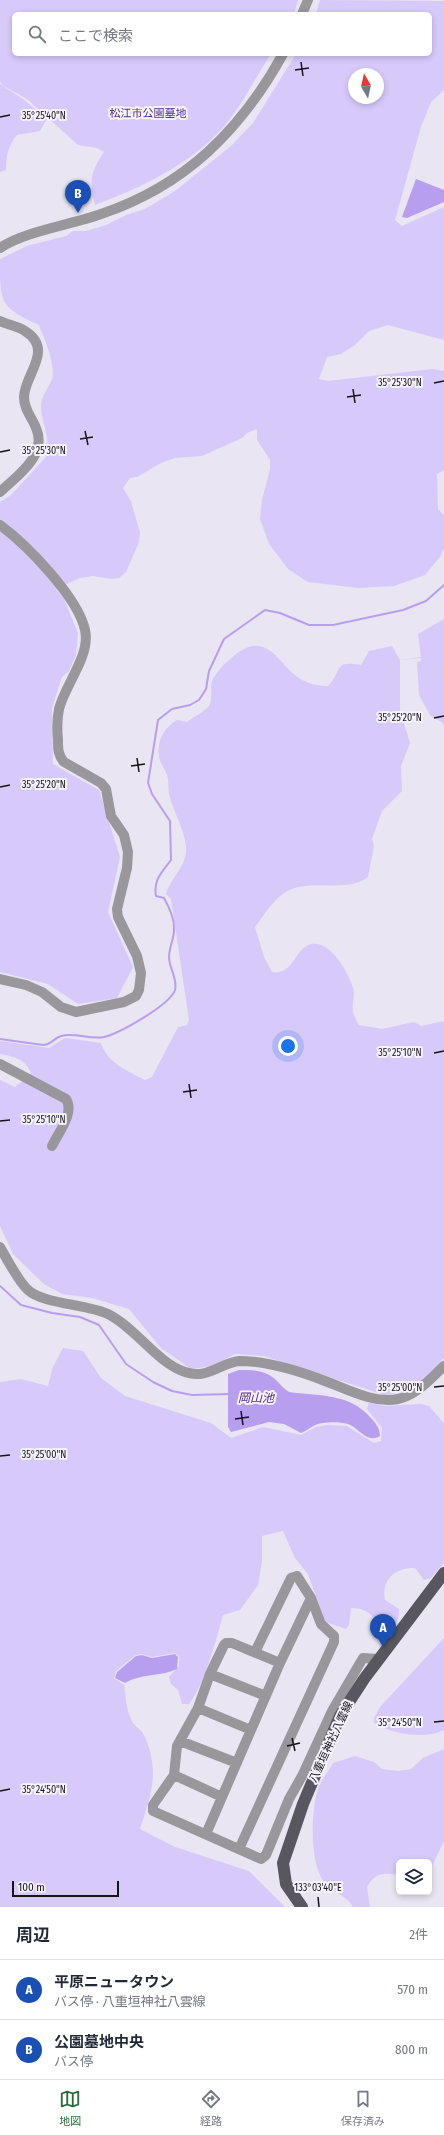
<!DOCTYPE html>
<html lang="ja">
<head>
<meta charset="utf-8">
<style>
	body { margin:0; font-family:"Fira Sans Condensed","Noto Sans JP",sans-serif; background:#f6f6f7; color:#1f2937 }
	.controls { position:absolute; right:12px; bottom:12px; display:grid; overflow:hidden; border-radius:6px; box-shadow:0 2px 6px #0003 }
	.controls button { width:36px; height:36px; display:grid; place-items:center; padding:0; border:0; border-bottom:1px solid #e0e1e3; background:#fff; color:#1f2937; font:20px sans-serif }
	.compass { position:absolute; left:348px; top:68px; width:36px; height:36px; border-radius:50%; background:#fff; box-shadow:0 2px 6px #0003; rotate:351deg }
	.scale { position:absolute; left:12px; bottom:10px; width:107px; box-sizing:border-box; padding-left:4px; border:2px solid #151418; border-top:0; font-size:11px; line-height:14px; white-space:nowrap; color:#151418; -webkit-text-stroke:3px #f6f3fd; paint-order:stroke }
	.you { position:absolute; left:288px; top:1046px; width:14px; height:14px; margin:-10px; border:3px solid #fff; border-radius:50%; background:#1a73e8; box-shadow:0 0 0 6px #1a73e833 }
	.badge { display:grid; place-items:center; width:26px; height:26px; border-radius:50%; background:#266b37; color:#fff; font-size:13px; font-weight:700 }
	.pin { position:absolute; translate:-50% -33px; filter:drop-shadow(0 1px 2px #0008) }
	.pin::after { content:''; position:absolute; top:21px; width:14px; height:12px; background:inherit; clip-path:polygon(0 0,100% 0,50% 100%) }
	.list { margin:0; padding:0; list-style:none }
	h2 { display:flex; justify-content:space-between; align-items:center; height:52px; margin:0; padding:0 16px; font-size:17px }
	h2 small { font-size:13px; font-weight:400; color:#747a83 }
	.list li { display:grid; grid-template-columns:26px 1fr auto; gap:12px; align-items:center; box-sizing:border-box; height:60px; padding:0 16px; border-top:1px solid #e0e1e3 }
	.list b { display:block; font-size:15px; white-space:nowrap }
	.list p { margin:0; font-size:13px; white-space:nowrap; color:#747a83 }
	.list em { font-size:13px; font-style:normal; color:#747a83 }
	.icon { flex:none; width:22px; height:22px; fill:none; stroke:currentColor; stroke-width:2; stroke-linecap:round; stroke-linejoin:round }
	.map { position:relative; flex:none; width:444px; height:1907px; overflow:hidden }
	.search { position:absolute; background:#fff; box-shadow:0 2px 6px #0003; left:12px; right:12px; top:12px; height:44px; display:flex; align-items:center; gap:10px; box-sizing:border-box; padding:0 14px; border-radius:6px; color:#747a83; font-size:15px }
	.sheet { height:172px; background:#fff }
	nav { display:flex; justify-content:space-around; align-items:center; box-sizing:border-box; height:56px; border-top:1px solid #e0e1e3; background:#fff; font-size:11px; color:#747a83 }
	nav a { display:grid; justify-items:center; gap:2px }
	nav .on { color:#266b37 }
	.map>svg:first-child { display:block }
	.green { fill:#d8c9fb; fill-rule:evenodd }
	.water { fill:#b89eee }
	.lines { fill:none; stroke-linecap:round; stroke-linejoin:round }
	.stream { stroke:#b89eee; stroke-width:2 }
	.minor { stroke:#99979c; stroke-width:10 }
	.major { stroke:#58565f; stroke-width:12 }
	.ticks { fill:none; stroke:#151418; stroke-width:1.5 }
	.labels { text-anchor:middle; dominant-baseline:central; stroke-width:4; stroke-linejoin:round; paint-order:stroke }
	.park-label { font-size:11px; fill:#542e89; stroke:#f6f3fd }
	.street-label { font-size:11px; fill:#151418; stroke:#f6f3fd }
	.water-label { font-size:12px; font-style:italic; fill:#502985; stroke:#f6f3fd }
	.ticks-label { font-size:10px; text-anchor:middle; fill:#151418; stroke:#f6f3fd; stroke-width:4; stroke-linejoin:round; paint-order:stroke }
</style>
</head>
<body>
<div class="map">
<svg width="444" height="1907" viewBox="0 0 444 1907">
	<rect width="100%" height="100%" fill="#e9e5f2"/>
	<path class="green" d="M0 0H298L294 14H14V54H271C257 75 245 99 230 119 198 161 143 187 95 205 90 180 89 174 104 152L97 148 78 145 27 99 2 85 0 81Z
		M320 0 444 1V90L431 102 421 127 395 220 402 226 444 207V340L388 325 369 331 355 345 341 354 327 357 319 379 328 381 432 369 444 371V470L437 474 438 509 444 515V548L440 557 425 575 394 586 358 588 308 582 288 569 269 544 260 519 262 500 270 469V460L257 440V429L247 433 242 438 202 456 175 458 161 463 137 477 130 478 123 488 131 501 140 533 139 542 126 572 119 578 111 579 93 576 80 578 56 589 64 599 78 633 76 655 69 671 62 677 52 708 53 764 99 790 120 857 108 912 133 967 117 998 78 1004 48 984 0 972V502L11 495 46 457C51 438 42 425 41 408 41 395 48 390 52 379 56 365 44 338 39 325 0 307 0 304 0 259L27 246 66 236 73 231H86L106 225 126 215 145 209 175 191 231 146 253 123 296 54H430V14H316ZM354 74H378V98H354Z
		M0 84 23 99 47 119 40 131 17 135C8 146 6 156 6 170L0 172Z
		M444 619V724L430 715 419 695 417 662 421 661V658L400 660V710L410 743 401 766 402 791 382 811 372 839 374 846 368 877C343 896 303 873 278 898 269 906 262 918 255 927L264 957 272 972C293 976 294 949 311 944 330 940 347 970 352 985 358 1001 346 1005 359 1025L382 1029 414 1022 421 1026 444 1021V1358L417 1386 403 1392 385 1395 264 1356 235 1354 212 1366 191 1369 161 1348 129 1309 92 1298 62 1294 44 1284 13 1254 0 1226V1080L15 1087 31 1074C27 1060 14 1056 0 1054V1041L49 1048 65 1038 101 1043C107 1063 128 1071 145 1080L152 1077 178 1027 187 1025 189 1020 171 899 166 894C171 877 188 865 186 847 184 828 173 811 169 794 168 788 169 781 167 775 165 769 159 762 159 756 157 740 164 728 177 720L187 722C193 717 204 712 209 706 213 699 210 689 212 681 216 671 235 653 244 649 270 636 281 667 299 678 308 684 318 686 328 686 343 671 332 660 361 665L369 651 392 646 400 660 421 657 418 634Z
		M63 1348 83 1351 101 1378 125 1396 211 1423 231 1438 263 1427 301 1435 316 1427 328 1425 347 1426 374 1443 381 1441 382 1428 367 1409 369 1402 385 1406 421 1404 429 1406 444 1423V1563L431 1578 424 1580 415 1568C396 1567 381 1579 385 1600L399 1609C399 1619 397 1624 389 1630 373 1621 372 1608 351 1608L349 1625 346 1629 325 1622 308 1574 295 1558 283 1531 262 1536V1562L258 1585 240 1610 223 1615C216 1640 205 1684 189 1704H182L178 1690 171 1684 169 1677 179 1666V1656L175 1653 152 1657 142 1654 136 1655 116 1671 114 1678 124 1685C126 1699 126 1710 133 1723 137 1728 143 1731 145 1737 160 1772 151 1795 140 1829L175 1847 249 1871 285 1907H0V1382L21 1379 48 1386 53 1367Z
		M444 1638V1730C424 1740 393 1734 374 1723V1718L380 1707Z
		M444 1749V1841L432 1866 429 1868V1862H399V1875C383 1873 376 1872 367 1887L370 1907H353C346 1894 332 1893 324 1882 309 1862 311 1812 318 1789 321 1780 329 1771 333 1763L355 1756 374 1762 382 1769 398 1771 411 1769 423 1758Z"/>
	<path class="water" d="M416 179 444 190V202L407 218 402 217Z
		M239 1370C253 1370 266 1370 277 1381 281 1385 284 1389 289 1392 317 1396 349 1393 370 1417 375 1422 380 1428 380 1436 367 1444 359 1428 348 1424 341 1422 330 1422 323 1423 313 1424 309 1430 301 1433L284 1424 269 1422 231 1432 228 1427V1374Z
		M175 1654 178 1657 177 1669C159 1677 143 1673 125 1683L115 1678 117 1672 136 1656 142 1655 152 1658Z"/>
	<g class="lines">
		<path class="stream" d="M0 1039 43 1045C51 1045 54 1038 61 1036 75 1032 90 1040 104 1037 120 1033 170 1005 175 990 178 979 169 968 169 957 169 948 174 939 174 930 175 919 169 907 164 898L156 896C153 880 162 872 171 860L170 821 152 794 148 783 158 720 172 709 190 705 199 700 206 689 209 671 224 639 265 610 280 613 309 625H333L403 610 426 601 444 585
			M0 1286 21 1305 52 1313 80 1317 99 1325 126 1364 153 1382 172 1391 192 1395 229 1394"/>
		<path class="minor" d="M302 14 308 0
			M0 248C25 231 71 225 101 214 185 186 241 130 283 54
			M0 321C8 325 18 326 25 331 55 350 24 375 24 397 24 410 32 417 36 428 48 455 17 476 0 492
			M0 525C26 544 78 597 85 630 91 655 65 685 59 709 57 719 57 730 58 740 58 749 58 755 64 762L101 783 106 789 111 816 124 835 128 852 127 868 117 909 118 917 137 956 141 973 139 990 136 996 124 1002 76 1012 61 1007 42 992 26 985 0 979
			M0 1064 66 1099C75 1113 58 1133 52 1146
			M0 1247C7 1259 18 1281 28 1290 43 1304 87 1304 108 1314 136 1328 157 1363 185 1372 208 1380 221 1362 240 1361 268 1361 299 1371 325 1381 347 1389 374 1404 398 1399 417 1395 430 1379 444 1366
			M280 1663 232 1643H226L224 1645 210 1674 198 1708 177 1746 174 1775 153 1805V1811L261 1859 266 1855 289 1799 302 1776 332 1711 363 1658 378 1659
			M210 1674 266 1696
			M198 1708 251 1730
			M180 1741 237 1763
			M174 1775 222 1797
			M206 1834 280 1663 311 1598 297 1576 291 1578 255 1652
			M239 1849 334 1642V1636L321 1624 311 1598"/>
		<path class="major" d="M302 1907 286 1884 283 1863 303 1804 340 1716 364 1679 444 1573"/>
	</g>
	<path class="ticks" d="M301 62 303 76M295 70 309 68M0 117 10 115M434 383 444 381M353 389 355 403M347 397 361 395M85 431 88 445M80 439 93 437M0 452 10 450M434 718 444 716M137 758 139 772M131 766 145 764M0 787 10 785M434 1053 444 1051M189 1084 191 1098M183 1092 197 1090M0 1121 10 1120M434 1387 444 1386M241 1411 243 1425M235 1419 249 1417M0 1456 10 1455M434 1722 444 1721M292 1738 295 1751M287 1746 300 1743M0 1791 10 1789M318 1897 319 1907"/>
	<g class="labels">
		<g class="park-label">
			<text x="148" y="113">松江市公園墓地</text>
		</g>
		<g class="street-label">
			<text transform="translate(331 1742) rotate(-65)">八重垣神社八雲線</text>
		</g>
		<g class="water-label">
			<text x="256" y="1398">岡山池</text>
		</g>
	</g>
	<g class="ticks-label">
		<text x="44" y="119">35°25'40"N</text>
		<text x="400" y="386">35°25'30"N</text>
		<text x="44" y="454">35°25'30"N</text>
		<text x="400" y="721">35°25'20"N</text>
		<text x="44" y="788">35°25'20"N</text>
		<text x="400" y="1056">35°25'10"N</text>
		<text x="44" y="1123">35°25'10"N</text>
		<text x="400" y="1391">35°25'00"N</text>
		<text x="44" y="1458">35°25'00"N</text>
		<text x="400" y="1726">35°24'50"N</text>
		<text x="44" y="1793">35°24'50"N</text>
		<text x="318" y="1891">133°03'40"E</text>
	</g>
</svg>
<div class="controls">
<button><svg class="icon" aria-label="layers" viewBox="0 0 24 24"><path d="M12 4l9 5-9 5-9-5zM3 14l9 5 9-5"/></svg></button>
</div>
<svg class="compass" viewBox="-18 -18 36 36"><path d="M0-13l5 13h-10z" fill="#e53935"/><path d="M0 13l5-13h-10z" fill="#747a83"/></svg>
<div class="scale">100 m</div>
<div class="you"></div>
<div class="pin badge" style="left:383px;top:1647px;background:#1a4fb4">A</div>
<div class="pin badge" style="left:78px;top:213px;background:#1a4fb4">B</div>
<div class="search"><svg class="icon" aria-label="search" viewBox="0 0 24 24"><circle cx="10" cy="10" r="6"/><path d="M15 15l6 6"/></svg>ここで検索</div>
</div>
<section class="sheet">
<h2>周辺<small>2件</small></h2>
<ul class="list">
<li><span class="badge" style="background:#1a4fb4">A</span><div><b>平原ニュータウン</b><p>バス停 · 八重垣神社八雲線</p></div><em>570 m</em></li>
<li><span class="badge" style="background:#1a4fb4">B</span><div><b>公園墓地中央</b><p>バス停</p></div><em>800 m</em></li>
</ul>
</section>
<nav>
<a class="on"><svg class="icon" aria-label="map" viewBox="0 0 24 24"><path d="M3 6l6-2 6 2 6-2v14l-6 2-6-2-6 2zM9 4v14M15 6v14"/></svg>地図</a>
<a><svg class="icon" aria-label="directions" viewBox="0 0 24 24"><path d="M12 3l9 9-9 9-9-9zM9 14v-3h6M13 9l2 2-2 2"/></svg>経路</a>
<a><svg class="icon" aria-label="saved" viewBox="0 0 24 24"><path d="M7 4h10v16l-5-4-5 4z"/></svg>保存済み</a>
</nav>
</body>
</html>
